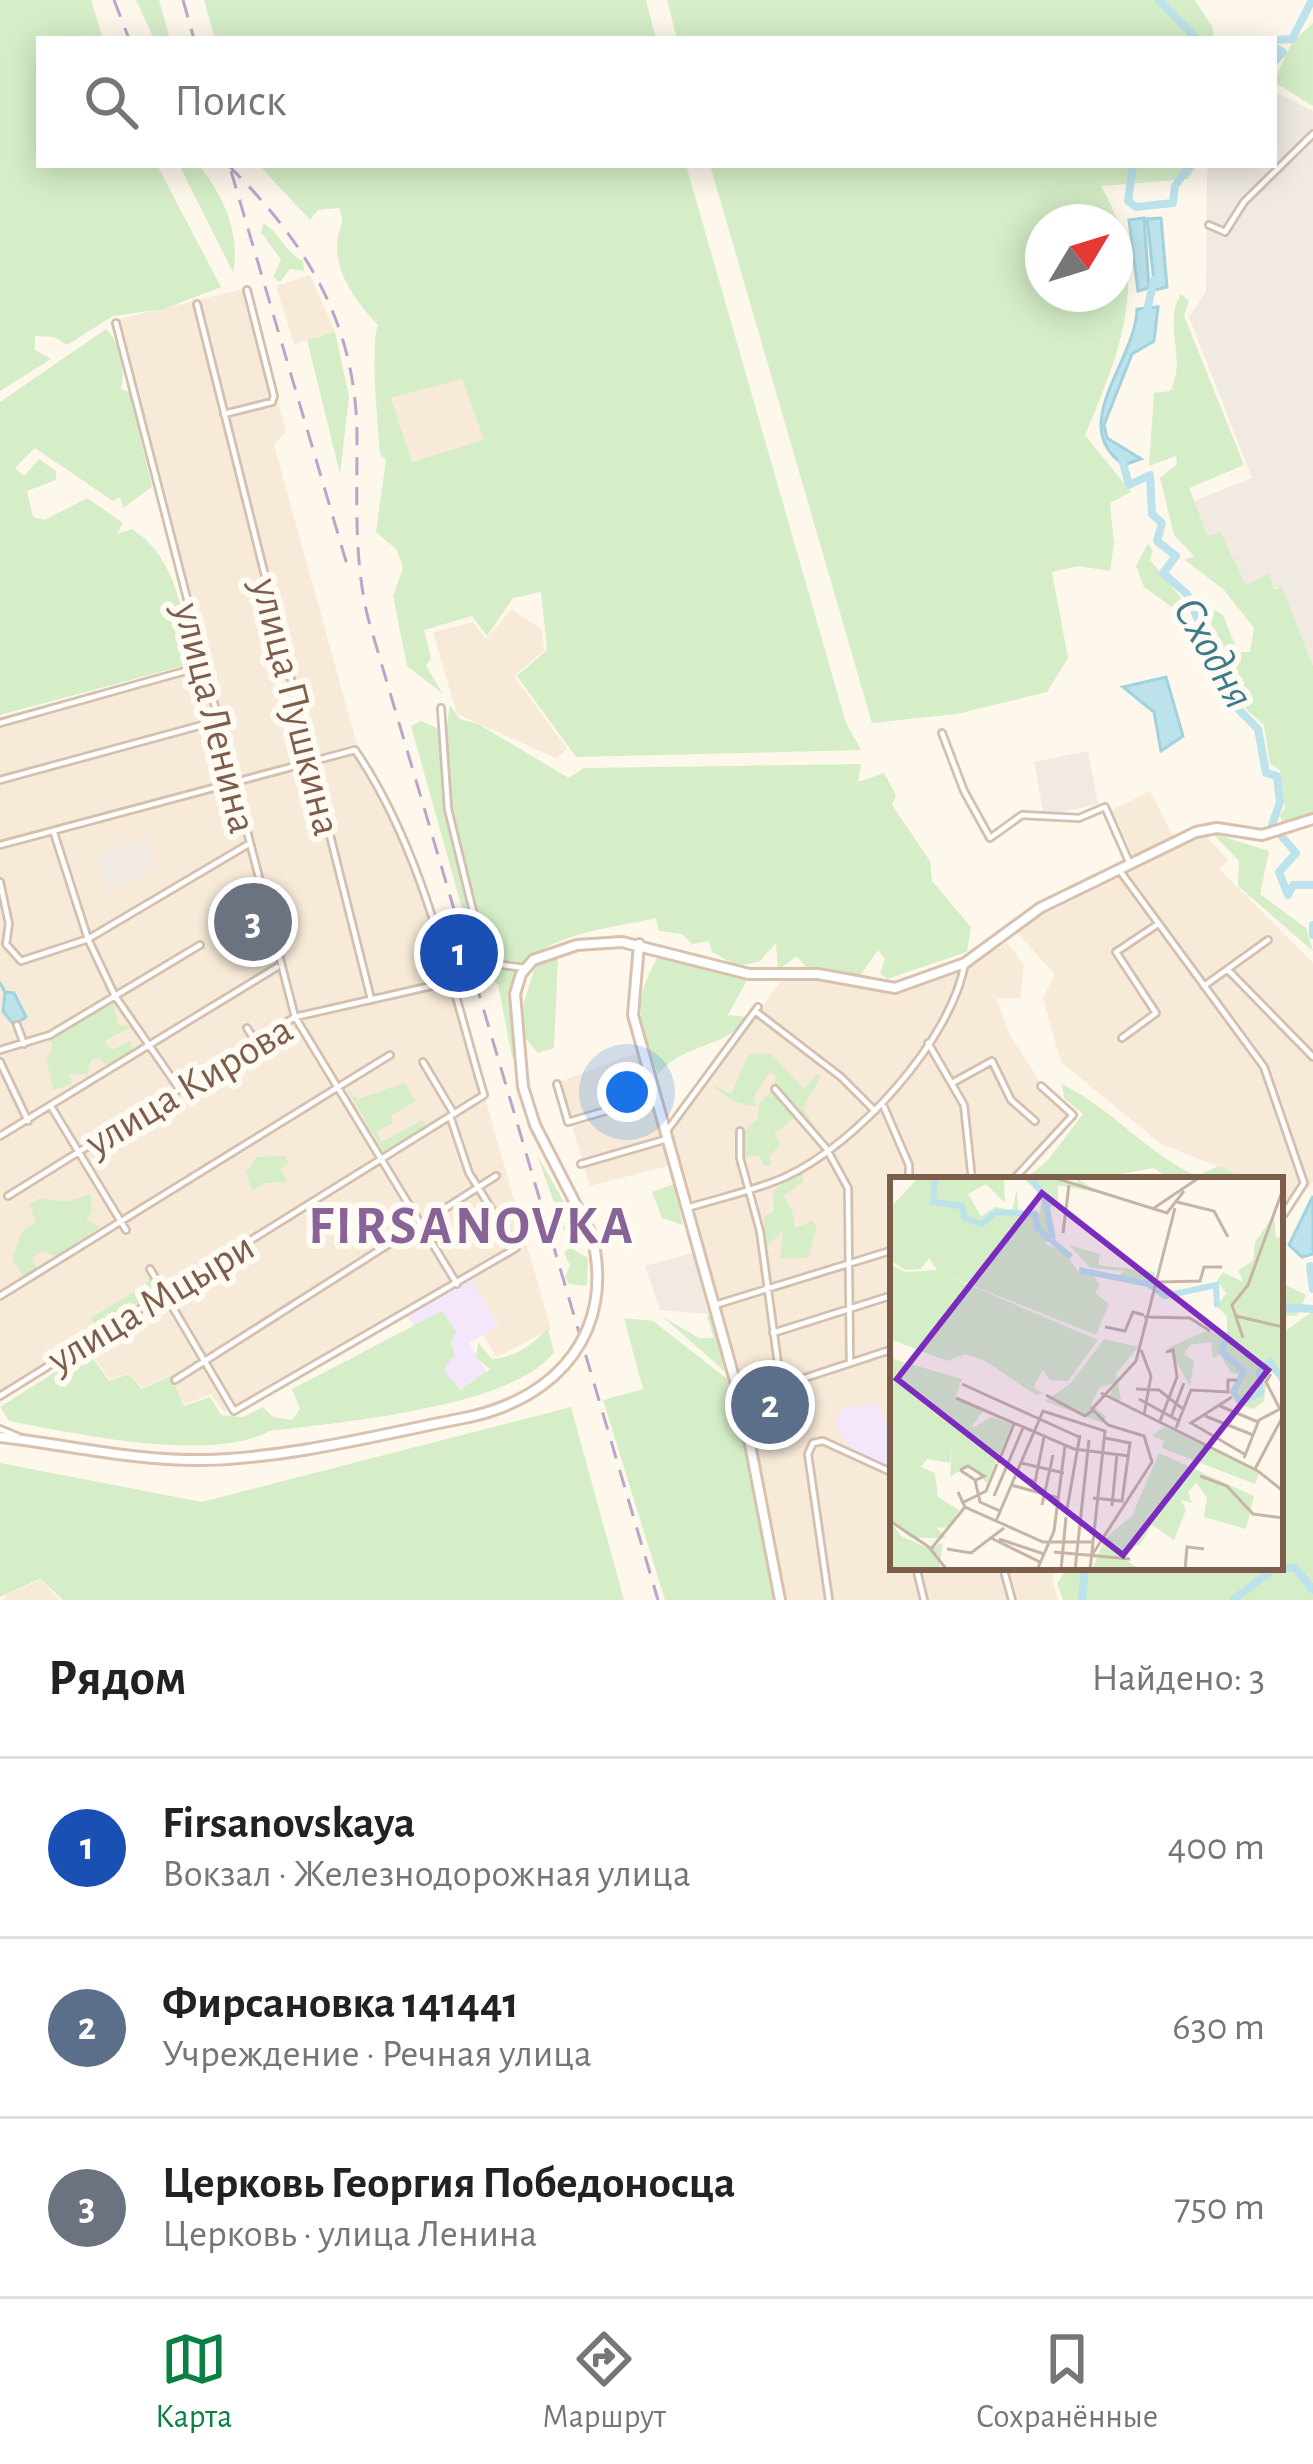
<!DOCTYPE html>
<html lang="ru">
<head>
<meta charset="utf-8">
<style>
	body { margin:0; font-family:"Alegreya Sans",sans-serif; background:#f2f2f2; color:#222 }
	.compass { position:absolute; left:1025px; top:204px; width:108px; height:108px; border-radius:50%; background:#fff; box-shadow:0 6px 30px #0003; rotate:52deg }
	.you { position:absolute; left:627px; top:1092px; width:42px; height:42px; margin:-30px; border:9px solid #fff; border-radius:50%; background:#1a73e8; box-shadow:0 0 0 18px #1a73e833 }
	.badge { display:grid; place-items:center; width:78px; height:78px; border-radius:50%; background:#0b8043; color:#fff; font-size:39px; font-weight:700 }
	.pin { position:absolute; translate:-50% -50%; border:6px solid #fff; box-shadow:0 3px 12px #0006 }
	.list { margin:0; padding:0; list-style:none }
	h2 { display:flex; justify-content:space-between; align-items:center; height:156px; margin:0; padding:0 48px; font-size:51px }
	h2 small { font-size:39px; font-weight:400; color:#767676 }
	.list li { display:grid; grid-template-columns:78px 1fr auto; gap:36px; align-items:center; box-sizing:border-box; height:180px; padding:0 48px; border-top:3px solid #e0e0e0 }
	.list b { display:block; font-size:45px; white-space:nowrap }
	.list p { margin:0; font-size:39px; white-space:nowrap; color:#767676 }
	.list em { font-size:39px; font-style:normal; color:#767676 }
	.icon { flex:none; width:66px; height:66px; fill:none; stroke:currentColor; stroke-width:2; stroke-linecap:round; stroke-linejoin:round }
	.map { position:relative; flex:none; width:1313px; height:1600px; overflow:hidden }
	.search { position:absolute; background:#fff; box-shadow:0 6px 30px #0003; left:36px; right:36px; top:36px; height:132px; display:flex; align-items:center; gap:30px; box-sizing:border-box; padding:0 42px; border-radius:0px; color:#767676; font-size:45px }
	.sheet { height:696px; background:#fff }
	nav { display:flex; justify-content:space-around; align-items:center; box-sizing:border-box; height:168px; border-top:3px solid #e0e0e0; background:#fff; font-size:33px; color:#767676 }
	nav a { display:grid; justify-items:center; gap:6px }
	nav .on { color:#0b8043 }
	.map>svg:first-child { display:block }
	.residential { fill:#f7ead8 }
	.industrial { fill:#f0eae3 }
	.education { fill:#f4e7fb }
	.green { fill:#d5eec7; fill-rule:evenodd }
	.water { fill:#bce2eb; stroke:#a1d2dd; stroke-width:3 }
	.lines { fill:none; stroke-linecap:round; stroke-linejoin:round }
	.stream { stroke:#a1d2dd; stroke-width:3 }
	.river { stroke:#bce2eb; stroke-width:8 }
	.street-casing { stroke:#d3c0ae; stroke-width:10 }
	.secondary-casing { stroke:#d8c2ae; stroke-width:14 }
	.street { stroke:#fff; stroke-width:4.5 }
	.secondary { stroke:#fff; stroke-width:8 }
	.rail { stroke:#bba6cb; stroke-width:3; stroke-dasharray:18 12; stroke-linecap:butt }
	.secondary-bridge-casing { stroke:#d8c2ae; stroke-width:14; stroke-linecap:butt }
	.secondary-bridge { stroke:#fff; stroke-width:8 }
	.labels { text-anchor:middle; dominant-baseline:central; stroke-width:12; stroke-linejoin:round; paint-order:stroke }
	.street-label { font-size:42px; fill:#7d5e4a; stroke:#fffbf3 }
	.water-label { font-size:45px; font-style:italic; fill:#3e7b8a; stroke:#fffbf3 }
	.district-label { font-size:54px; font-weight:bold; letter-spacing:3px; fill:#886398; stroke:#fffbf3 }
	.inset-river { fill:none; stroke:#bce2eb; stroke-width:6 }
	.inset-road { fill:none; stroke:#c6b5a6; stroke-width:3 }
	.view { fill:#7b2cbf; fill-opacity:0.15; stroke:#7b2cbf; stroke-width:6 }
	.inset-edge { fill:none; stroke:#7d5e4a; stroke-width:6 }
</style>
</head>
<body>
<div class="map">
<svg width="1313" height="1600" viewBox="0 0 1313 1600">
	<rect width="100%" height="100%" fill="#fef7eb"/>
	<path class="residential" d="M310 275 335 332 294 344 276 286Z
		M248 288 286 432 274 445 357 745 387 796 429 902 551 1329 497 1357 483 1335 498 1325 469 1275 234 1411 224 1412 211 1394 184 1405 169 1375 143 1388 129 1373 110 1380 88 1349 0 1402V717L204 662 111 321Z
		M462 379 484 440 412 463 390 398Z
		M512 609 542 630 544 651 514 676 567 749 556 758 457 714 433 632 473 622 486 639Z
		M1150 791 1173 837 1133 856 1112 810Z
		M1205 835 1228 860 1219 869 1313 963V1182L1287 1213 1280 1205V1180H1252L1161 1144 1061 1062 1043 998 1055 974 1014 930Z
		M1007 943 1024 965 1020 998 996 999 1010 1035 1041 1084 1073 1111 1007 1180H893V1347L742 1394 669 1133 781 981 803 977 880 992 900 991 957 971Z
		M639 1052 671 1165 590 1186 559 1082Z
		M893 1351V1567H1057L1052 1578 1058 1600H782L745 1399Z
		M40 1580 60 1600H3L6 1595Z"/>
	<path class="industrial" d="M1274 91 1313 111V666L1282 588 1246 585 1222 533 1209 537 1194 501 1252 478 1189 317 1206 292 1207 171 1211 165H1274Z
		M1088 751 1098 804 1044 816 1034 762Z
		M147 838 155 868 110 891 95 854Z
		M693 1253 708 1314 660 1310 645 1266Z"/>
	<path class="education" d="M472 1280 498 1326 469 1343 487 1373 456 1391 407 1315Z
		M875 1403 893 1432 888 1469 851 1451 835 1423 843 1408Z"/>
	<path class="green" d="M0 0H91L103 39H39V165H157L221 287 164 309 113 316 67 345 54 337 35 336V350L51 359 0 391Z
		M136 0H159L170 39H154Z
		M204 0H646L656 39H215Z
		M667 0H1195L1213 28 1214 39H677Z
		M1313 23V106L1274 82 1292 42Z
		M179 165H199C223 195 241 234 233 272Z
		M259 165H686L846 723 861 750 576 757 517 676 547 650 541 592 513 598 487 636 472 616 424 630 431 659 426 666 443 694 407 666 393 596 403 568 397 550 376 532 386 460 380 454C378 429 370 343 378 325 361 307 337 278 337 247 336 231 347 223 339 208L318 210 310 220ZM462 379 484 440 412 462 391 398Z
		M710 165H1197L1188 179 1101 186C1152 275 1122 347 1085 435L1131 492 1110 503 1114 544 1110 571 1078 566 1052 572 1068 658 1047 692 957 714 872 723ZM1043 222H1115V294H1043Z
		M264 223C281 235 284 251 303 261L304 271 290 269 280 282 273 277 281 260 261 232Z
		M1181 294 1189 301 1184 316 1244 465 1189 488 1208 536 1221 532 1246 585 1269 574 1274 589 1282 587 1313 666V815L1282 823 1280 815 1285 808 1280 770 1270 764 1264 725 1239 703 1208 618 1215 610 1223 615 1238 652H1250L1254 628 1224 590 1185 560 1194 556 1174 535 1160 478 1177 464 1176 456 1149 466 1154 393 1170 391C1188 359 1162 325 1181 294Z
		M106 329C119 339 126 375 121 389L129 392 152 487 123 508 120 497 113 501 35 448 15 468 24 476 39 459 56 471V480L27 491 33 517 45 520 87 498 123 523 117 534 132 529C178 559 181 612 194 663L0 715V402Z
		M335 332 349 397 340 474 307 340Z
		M1148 543 1153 551 1150 560 1189 608 1183 615 1144 587 1136 566Z
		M450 705 460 719 478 724 569 778 584 768 861 764 858 782 884 773 896 795 892 805 930 861 932 881 971 927 967 952 887 979 880 973 885 959 878 950 860 976 807 969 797 956 778 970 776 943 759 962 737 966 712 952 709 941 692 944 682 934 659 931 656 918C612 929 530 933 513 984 506 1005 516 1039 518 1061L512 1057 498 985 479 969 411 726 421 721 446 732Z
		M1212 833 1269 851 1260 894 1306 928 1313 951 1238 886 1239 861Z
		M660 953 748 978 728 1015 748 1017C725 1050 684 1042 658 1074 639 1021 630 1004 660 953Z
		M558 956 554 1048 538 1053 525 1038 522 1009 535 967Z
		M113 999 118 1025 131 1027 106 1040 107 1046 112 1050 130 1041 134 1051 106 1065 99 1057 90 1061 88 1074H69L72 1084 53 1090 46 1056 53 1048 50 1037Z
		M770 1053 804 1089 818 1073 821 1076 803 1108 825 1145 774 1084 776 1077 770 1072 754 1096 756 1107 732 1101 711 1084 731 1094 749 1054Z
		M405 1083 416 1101 391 1115 393 1123 376 1132 382 1142 422 1120 426 1127 384 1152 346 1088 358 1099Z
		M1062 1084C1112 1109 1146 1152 1196 1176L1219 1166 1250 1180H1171L1154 1168 1088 1180H1024L1048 1160 1083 1114 1064 1098Z
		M772 1089 794 1118 774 1134 781 1143 770 1156 771 1165 764 1166 759 1155 742 1158 744 1131 758 1119 759 1105Z
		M537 1155 575 1221 579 1239 566 1236Z
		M285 1156 289 1163 280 1170 288 1182 264 1183 252 1191 246 1172 257 1157Z
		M801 1170 804 1181 783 1196 792 1209 795 1228 812 1221 817 1227 808 1258 780 1259 783 1230 767 1247 764 1217 774 1211 773 1191Z
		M674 1184 683 1225 662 1218 652 1192Z
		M91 1194 92 1212 86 1219 100 1227 56 1256 42 1251 32 1258 37 1268 24 1277 12 1260 22 1231 36 1222 29 1204 40 1198 66 1202Z
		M569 1247 588 1258 587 1286 569 1284 565 1278 570 1265 564 1253Z
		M1280 1258 1284 1284 1306 1295 1297 1316 1280 1315Z
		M150 1275 160 1290 98 1328 90 1318 146 1285Z
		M442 1311 456 1332 451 1343 455 1355 443 1370 460 1390 490 1369 476 1358 478 1342 492 1359C518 1356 528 1347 548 1329L554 1352C514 1407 340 1422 270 1431 209 1463 77 1434 9 1421L0 1407 88 1351 109 1381 129 1374 142 1389 170 1376 184 1406 210 1397 221 1415 243 1417 263 1407 273 1417 292 1420 300 1409 292 1389Z
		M1313 1311V1600H1063L1057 1584 1067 1567H1280V1335Z
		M712 1313 731 1377 663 1317 699 1338H714L707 1317Z
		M624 1318 653 1321 726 1378 742 1417 776 1600H665L603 1400 643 1389Z
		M571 1407 624 1600H63L40 1579 0 1597V1463L202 1502Z"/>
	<path class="water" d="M1144 218 1149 288 1138 291 1129 220Z
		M1161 218 1167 287 1155 290 1147 219Z
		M1158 307 1154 341 1132 354 1104 425 1107 438 1141 459 1124 465C1066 426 1136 361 1137 309Z
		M1166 677 1183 736 1161 751 1154 712 1123 687Z
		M5 992 14 993 26 1017 14 1025 3 1011Z
		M1313 1196V1254L1302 1257 1289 1245Z"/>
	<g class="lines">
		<path class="stream" d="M0 983 5 992"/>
		<path class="river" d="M1159 0 1197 39
			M1274 40 1292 39 1312 0
			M1274 47 1283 52 1274 62
			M1133 165 1128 201 1136 207 1173 203 1175 186 1190 165
			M1147 311 1154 280
			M1122 459 1129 485 1150 475 1152 514 1162 523 1157 541 1176 556 1163 573 1187 594 1234 705 1258 729 1266 773 1277 776 1280 802 1272 825 1296 853 1279 872 1288 895 1293 885H1313
			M1313 925V935
			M1310 1266 1313 1289
			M1280 1307 1313 1309
			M1082 1600 1085 1567
			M1233 1600 1275 1568H1295L1313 1590"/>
		<g class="street-casing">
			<path id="street" d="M1209 225 1225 232 1244 202 1313 134
				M197 304 371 999
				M116 323 295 1017 457 1284
				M224 414 272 402 274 396 247 290
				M441 708 448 809 483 952 495 964 525 968
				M0 723 203 666
				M942 733 964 791 990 838 1022 815 1079 818 1105 807 1130 864
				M0 780 217 721
				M54 833 88 939 115 996 180 1090
				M0 845 355 750C423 849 450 981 484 1095L0 1396
				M1120 871 1264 1067 1304 1183 1284 1214
				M0 882 9 924 6 944 21 961 88 939 247 845
				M1228 970 1313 1057
				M1204 986 1268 940
				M755 1011 841 1077 875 1111
				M17 1025 24 1044
				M247 1028 255 1041
				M1122 1038 1156 1013 1116 952 1158 924
				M928 1043 964 1105 972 1180
				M0 1050 50 1035 200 945
				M0 1062 28 1121
				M423 1062 454 1114
				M954 1082 992 1061 1011 1100 1035 1121
				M557 1084 568 1122 656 1096
				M775 1089 826 1148 848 1188 850 1362
				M884 1107 909 1165V1180
				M52 1108 126 1230
				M740 1131V1158L760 1231 781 1386
				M666 1132 758 1007
				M0 1136 277 967
				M581 1164 667 1139
				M1013 1180 1073 1115 1041 1086
				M8 1196 295 1017 449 982
				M687 1208C719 1198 754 1191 785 1177 856 1145 951 1041 965 963
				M150 1269 234 1411 516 1248 469 1173 451 1119
				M0 1296 390 1055
				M715 1305 893 1250
				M773 1333 893 1295
				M175 1380 496 1176
				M741 1399 893 1349
				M0 1429 17 1436
				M916 1567 924 1600
				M1003 1567 1012 1600
				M829 1600 808 1454 813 1443 823 1441 893 1473"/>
		</g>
		<g class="secondary-casing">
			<path id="secondary" d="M639 944 633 1015 744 1413 780 1600
				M592 1236 535 1125 523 1087 515 994 521 974 533 960 577 945 622 942 749 974H818L895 988 965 963 1040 908 1196 832 1217 828 1262 835 1313 819
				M0 1437C68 1445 135 1461 203 1460 292 1458 382 1434 469 1417"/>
		</g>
		<use href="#street" class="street"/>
		<use href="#secondary" class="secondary"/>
		<path class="rail" d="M114 0 129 39
			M183 0 194 39
			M228 165C308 244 358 327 357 442 357 502 354 560 368 618L658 1600
			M231 171 348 568"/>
		<g class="secondary-bridge-casing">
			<path id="secondary-bridge" d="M469 1417C560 1397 615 1330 592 1236"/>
		</g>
		<use href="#secondary-bridge" class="secondary-bridge"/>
	</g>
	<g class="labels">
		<g class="street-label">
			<text transform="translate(296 707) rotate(76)">улица Пушкина</text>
			<text transform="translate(215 718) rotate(76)">улица Ленина</text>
			<text transform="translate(189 1086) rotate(-31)">улица Кирова</text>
			<text transform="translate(151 1303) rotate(-31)">улица Мцыри</text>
		</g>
		<g class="water-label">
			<text transform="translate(1213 653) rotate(61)">Сходня</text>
		</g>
		<g class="district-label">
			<text x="472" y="1227">FIRSANOVKA</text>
		</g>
	</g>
	<g transform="translate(890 1177)">
		<rect width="393" height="393" fill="#fef7eb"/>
		<path d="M29 0H114L115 26 96 7 78 17 91 39 106 30 122 34 127 12 128 34 150 36 152 19 132 0H170L186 9 188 2 210 16 168 8V28L159 31 155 17 146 9 152 19 164 54 156 67 175 76 189 96H202L210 108 205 116 219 127 206 158 49 95 208 163 178 204 160 203 153 193 143 211 154 216 146 218 95 184 75 177 57 184 0 162V87L15 95 47 93 39 81 31 92 15 93 0 83V31ZM384 38 386 61 393 59V201L378 194 374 224 364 232 347 227 341 214 352 198 341 196 330 177 323 181 321 165 300 168 294 177 304 184 300 209 278 171 318 153 337 162V140L327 129 336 116 327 104 333 95 353 105 348 93 363 84 365 65ZM179 68 210 77 208 88 265 95V112L228 99 234 94 200 91ZM214 162 248 170 226 197 231 223 219 222 224 206 209 211 201 228 216 239 213 246 155 224 180 207ZM0 181 72 202 65 221 93 234 80 252 102 240 122 247 97 306 78 288 60 300 62 267 60 286 37 282 31 290 45 296 48 320 69 333 59 350 47 351 56 361H21L1 345 11 359 38 371 53 366 49 393H0ZM274 250 370 295 365 307 272 271 274 264 262 259ZM269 276 364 319 356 352 314 340 317 320 306 306 298 315 302 326 291 323 296 333 284 363 262 348 250 368 235 370V382L250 393H202L215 361 242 339Z" fill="#d5eec7"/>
		<path class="inset-river" d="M45 0 43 25 72 29 75 41 92 47 106 35 145 37 147 51 181 80M140 0 155 21 163 62M189 93 258 107 275 119 326 108 327 130M330 156 337 159 332 175 354 194 343 215 351 225 371 216 369 195 380 184 393 204"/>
		<path class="inset-road" d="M162 0 277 36 294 14M287 25 324 34 338 60M264 31 310 0M173 56 179 8M269 105 310 104 314 90H332M346 139 393 150M254 140 300 141 320 154M215 150 235 154 243 135 254 138M353 161 342 128 358 108 393 12M251 173 261 199 254 238M381 197 376 205 390 232M72 207 189 260M246 212 269 213 293 232M211 216 368 294 393 314M156 218 195 239 202 234M342 220 301 246 356 278M66 221 184 272 239 279M249 222 289 244M330 229 368 245M315 239 363 258M281 240 294 206M270 244 287 200 283 173 276 175M286 251 301 213 338 215V203H347M354 281 369 243 390 232M108 286 124 247M131 286 174 296M365 292 393 239M70 293 85 303 90 325 110 334M70 293 78 289 94 299 86 303M126 296 145 305 154 260M310 299 337 309 363 337 393 341M121 308 169 321M68 315 75 330 153 365H204M104 319 133 251M203 321 232 324 240 266 215 261M74 325 96 314 107 287M152 328 163 278M222 329 227 277M177 332 190 258M0 344 39 370 57 393M106 344 153 234 215 254 200 393M101 361 150 385M109 362 154 377M41 372 75 330M57 372 81 376 114 351M164 375 240 382M202 378 262 285 254 259 218 248 202 232 246 184 285 31M147 393 164 354 175 269M171 393 176 340M185 393 199 263M295 393 297 370 314 372"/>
		<path class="view" d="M152 16 378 193 233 378 7 202Z"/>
		<rect width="393" height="393" class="inset-edge"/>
	</g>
</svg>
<svg class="compass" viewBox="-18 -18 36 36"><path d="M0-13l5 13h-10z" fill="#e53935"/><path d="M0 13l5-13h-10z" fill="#767676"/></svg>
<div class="you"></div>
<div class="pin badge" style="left:459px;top:953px;background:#1a4fb4">1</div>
<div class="pin badge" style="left:770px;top:1405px;background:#5c6f8a">2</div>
<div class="pin badge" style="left:253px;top:922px;background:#6b7280">3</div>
<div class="search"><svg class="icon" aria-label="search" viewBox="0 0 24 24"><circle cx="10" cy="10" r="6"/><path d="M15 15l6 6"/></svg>Поиск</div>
</div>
<section class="sheet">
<h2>Рядом<small>Найдено: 3</small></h2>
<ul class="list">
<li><span class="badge" style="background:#1a4fb4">1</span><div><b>Firsanovskaya</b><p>Вокзал · Железнодорожная улица</p></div><em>400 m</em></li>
<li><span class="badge" style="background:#5c6f8a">2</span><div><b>Фирсановка 141441</b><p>Учреждение · Речная улица</p></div><em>630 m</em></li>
<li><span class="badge" style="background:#6b7280">3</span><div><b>Церковь Георгия Победоносца</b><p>Церковь · улица Ленина</p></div><em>750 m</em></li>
</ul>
</section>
<nav>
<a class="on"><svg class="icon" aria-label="map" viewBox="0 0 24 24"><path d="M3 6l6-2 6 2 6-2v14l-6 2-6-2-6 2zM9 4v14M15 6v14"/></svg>Карта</a>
<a><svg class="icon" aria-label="directions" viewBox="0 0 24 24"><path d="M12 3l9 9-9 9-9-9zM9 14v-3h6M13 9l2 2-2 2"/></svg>Маршрут</a>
<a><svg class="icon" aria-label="saved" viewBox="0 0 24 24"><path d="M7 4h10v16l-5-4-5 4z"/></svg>Сохранённые</a>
</nav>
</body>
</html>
